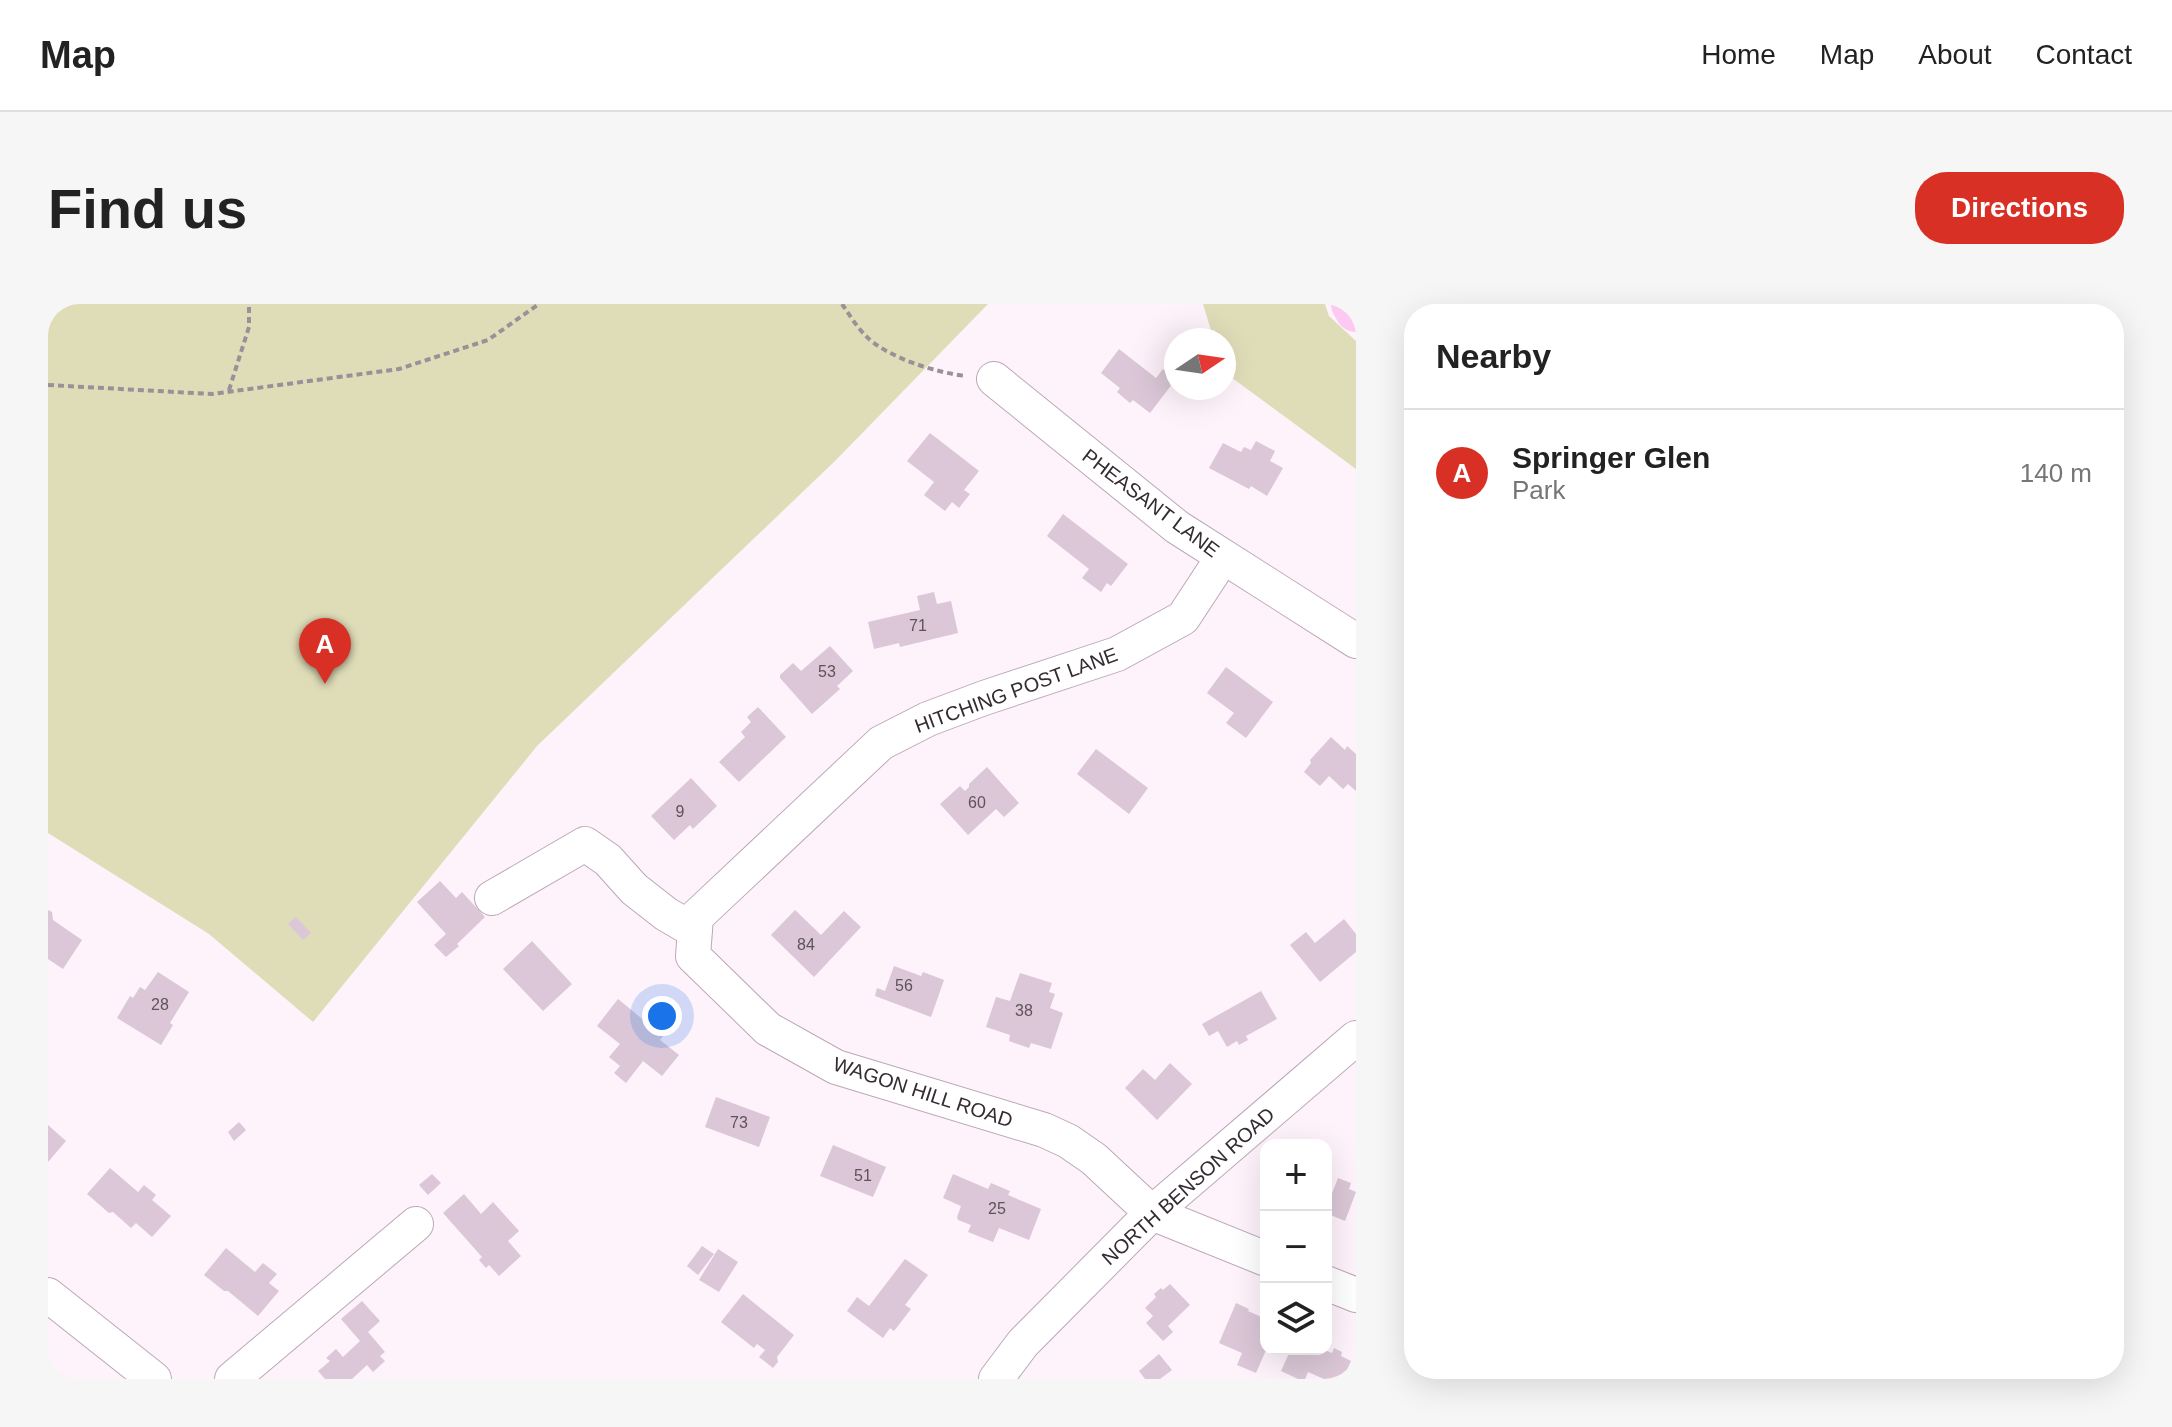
<!DOCTYPE html>
<html lang="en">
<head>
<meta charset="utf-8">
<style>
  :root { --surface:#fff; --page:#f6f6f6; --text:#222; --muted:#767676; --line:#e0e0e0; --accent:#d93025 }
  body { margin:0; font-family:Helvetica,sans-serif; background:var(--page); color:var(--text) }
  .controls { position:absolute; right:24px; bottom:24px; display:grid; overflow:hidden; border-radius:16px; box-shadow:0 8px 32px #0002 }
  .controls button { width:72px; height:72px; display:grid; place-items:center; padding:0; border:0; border-bottom:2px solid var(--line); background:var(--surface); color:var(--text); font:40px sans-serif }
  .compass { position:absolute; left:1116px; top:24px; width:72px; height:72px; border-radius:50%; background:var(--surface); box-shadow:0 8px 32px #0002; rotate:77deg }
  .you { position:absolute; left:614px; top:712px; width:28px; height:28px; margin:-20px; border:6px solid #fff; border-radius:50%; background:#1a73e8; box-shadow:0 0 0 12px #1a73e833 }
  .badge { display:grid; place-items:center; width:52px; height:52px; border-radius:50%; background:var(--accent); color:#fff; font-size:26px; font-weight:700 }
  .pin { position:absolute; translate:-50% -66px; filter:drop-shadow(0 2px 4px #0008) }
  .pin::after { content:''; position:absolute; top:42px; width:28px; height:24px; background:inherit; clip-path:polygon(0 0,100% 0,50% 100%) }
  .list { margin:0; padding:0; list-style:none }
  h2 { display:flex; justify-content:space-between; align-items:center; height:104px; margin:0; padding:0 32px; font-size:34px }
  h2 small { font-size:26px; font-weight:400; color:var(--muted) }
  .list li { display:grid; grid-template-columns:52px 1fr auto; gap:24px; align-items:center; box-sizing:border-box; height:128px; padding:0 32px; border-top:2px solid var(--line) }
  .list b { display:block; font-size:30px; white-space:nowrap }
  .list p { margin:0; font-size:26px; white-space:nowrap; color:var(--muted) }
  .list em { font-size:26px; font-style:normal; color:var(--muted) }
  .icon { flex:none; width:44px; height:44px; fill:none; stroke:currentColor; stroke-width:2; stroke-linecap:round; stroke-linejoin:round }
  .map { position:relative; flex:none; width:1308px; height:1075px; overflow:hidden; border-radius:32px }
  header { display:flex; align-items:center; gap:48px; box-sizing:border-box; height:112px; padding:0 40px; background:var(--surface); border-bottom:2px solid var(--line) }
  header strong { font-size:38px }
  nav { display:flex; gap:44px; margin-inline-start:auto; font-size:28px }
  .intro { display:flex; align-items:center; justify-content:space-between; box-sizing:border-box; height:192px; padding:0 48px }
  h1 { margin:0; font-size:56px }
  .button { padding:20px 36px; border-radius:32px; background:var(--accent); color:#fff; font-size:28px; font-weight:700 }
  main { display:flex; gap:48px; padding:0 48px }
  aside { flex:1; background:var(--surface); border-radius:32px; box-shadow:0 8px 32px #0002 }
  .map>svg:first-child { display:block }
  .green { fill:#dfdcb8 }
  .lines { fill:none; stroke-linecap:round; stroke-linejoin:round }
  .river { stroke:#fbc9f1; stroke-width:42 }
  .building { fill:#dbc7d7 }
  .minor-casing { stroke:#bba8b7; stroke-width:36 }
  .path { stroke:#9a9097; stroke-width:4; stroke-dasharray:6 4; stroke-linecap:butt }
  .minor { stroke:#fff; stroke-width:34 }
  .labels { text-anchor:middle; stroke-width:7; stroke-linejoin:round; paint-order:stroke }
  .number-label { font-size:16px; fill:#5e535b }
  .street-label { font-size:20px; fill:#342c32; stroke:#fff }
</style>
</head>
<body>
<header>
<strong>Map</strong>
<nav><a>Home</a><a>Map</a><a>About</a><a>Contact</a></nav>
</header>
<div class="intro"><h1>Find us</h1><a class="button">Directions</a></div>
<main>
<div class="map">
<svg width="1308" height="1075" viewBox="0 0 1308 1075">
  <rect width="100%" height="100%" fill="#fef2fb"/>
  <!-- green -->
  <path class="green" d="M0 0H940L788 156 489 442 265 718 161 630 0 529Z
    M1155 0H1277L1281 12 1308 37V165L1176 68V36H1166Z"/>
  <g class="lines">
    <!-- river -->
    <path class="river" d="M1304 0 1308 7"/>
  </g>
  <!-- building -->
  <path class="building" d="M1071 45 1108 74 1115 65 1128 75 1102 109 1085 96 1082 99 1069 88 1072 84 1053 69Z
    M882 129 931 167 916 186 922 190 911 204 904 198 897 207 876 191 886 178 859 157Z
    M1208 137 1227 147 1222 157 1235 164 1219 192 1203 182 1201 185 1161 164 1175 139 1193 148 1196 143 1203 146Z
    M1015 210 1080 260 1063 282 1059 279 1053 288 1034 274 1041 265 999 232Z
    M886 288 889 300 903 297 910 329 852 343 851 339 826 345 820 318 872 306 869 292Z
    M782 342 805 367 789 382 792 385 764 410 732 374V371L745 359 753 367Z
    M1178 363 1225 398 1198 434 1178 419 1186 409 1159 389Z
    M710 403 738 433 691 478 671 458 697 433 693 428 703 418 699 413Z
    M1283 433 1297 446 1299 442 1308 450V487L1300 480 1295 485 1281 472 1272 482 1256 468 1263 459 1262 456Z
    M1048 445 1100 484 1081 510 1029 470Z
    M939 463 971 499 956 513 948 505 920 531 892 500 912 482 917 487 921 483V480Z
    M643 474 669 502 645 525 642 521 626 536 603 512Z
    M392 577 408 594 414 588 437 613 409 640 411 642 398 653 386 641 398 630 369 598Z
    M0 606 4 608 5 616 34 636 15 665 0 655Z
    M747 606 773 631 796 607 813 623 766 673 723 631Z
    M248 613 263 629 255 636 240 620Z
    M1296 615 1308 630V648L1272 678 1242 641 1258 628 1267 639Z
    M484 637 524 680 495 707 455 665Z
    M846 662 873 672 875 668 896 676 883 713 827 692 829 684 837 687Z
    M110 668 141 688 122 719 125 721 113 741 69 714 82 692 85 694 92 683 97 686Z
    M972 669 1004 679 1001 688 1007 690 1002 704 1015 709 1003 745 983 739 981 744 961 737 962 731 938 723 948 693 962 697Z
    M1213 687 1229 715 1198 732 1200 736 1191 741 1189 737 1179 743 1170 727 1161 732 1154 720Z
    M570 695 615 732 612 736 631 751 614 772 595 757 578 779 566 769 572 762 561 753 572 740 549 722Z
    M1122 759 1144 780 1109 816 1077 784 1095 765 1107 776Z
    M668 793 722 813 711 843 657 823Z
    M191 818 198 826 186 837 180 828Z
    M0 821 18 837 0 858Z
    M785 841 838 863 825 893 772 872Z
    M62 864 90 888 96 881 108 891 104 896 123 912 104 933 88 919 83 924 65 908 61 909 39 890Z
    M384 870 393 879 380 891 371 881Z
    M905 870 940 885 943 879 962 887 960 891 993 905 981 936 951 924 945 938 920 928 923 921 910 916 909 913 913 902 895 894Z
    M1290 874 1303 879 1301 885 1308 888 1297 917 1278 909V890L1283 892Z
    M416 890 433 910 445 898 471 927 460 937 473 952 451 972 441 961 438 964 431 956 434 953 395 909Z
    M654 942 666 950 650 971 639 962Z
    M178 944 207 968 215 959 229 970 221 979 231 987 210 1012 180 987H176L156 971Z
    M670 945 690 958 671 988 651 976Z
    M857 955 880 971 857 1001 863 1005 846 1027 842 1024 835 1034 799 1007 809 993 821 1002Z
    M1122 980 1142 1001 1120 1022 1125 1028 1115 1037 1098 1019 1105 1012 1097 1004 1108 993 1106 990 1113 984 1115 986Z
    M695 990 746 1031 729 1053 730 1058 725 1064 711 1053 717 1046 709 1040 706 1044 673 1018Z
    M314 997 332 1017 320 1028 337 1048 332 1052 337 1057 325 1068 319 1061 304 1075H277L270 1067 282 1057 278 1054 288 1045 295 1053 312 1037 293 1015Z
    M1188 999 1201 1005 1200 1007 1218 1015V1046L1208 1069 1189 1061 1194 1049 1171 1039Z
    M1286 1044 1294 1048 1293 1052 1303 1057 1295 1075H1276L1260 1068 1257 1075H1250L1233 1067 1243 1045H1274L1284 1049Z
    M1111 1050 1124 1066 1112 1075H1097L1091 1067Z"/>
  <g class="lines">
    <!-- minor casing -->
    <g class="minor-casing">
      <path id="minor" d="M946 75 1129 223 1308 337
        M1175 253 1135 314 1069 350 936 394 880 415 833 439 648 613 645 652 720 725 788 763 996 826 1020 837 1046 855 1104 909 1218 955
        M444 594 537 540 560 556 586 585 618 610 647 627
        M1278 979 1308 991
        M0 991 106 1075
        M184 1075 368 920
        M948 1075 975 1039 1104 909 1308 734"/>
    </g>
    <!-- path -->
    <path class="path" d="M794 0C801 10 808 22 817 31 837 53 889 69 918 72
      M0 81 164 90 351 65 440 36 491 0
      M181 86 201 23V0"/>
    <!-- minor -->
    <use href="#minor" class="minor"/>
  </g>
  <g class="labels">
    <!-- number labels -->
    <g class="number-label">
      <text x="870" y="327">71</text>
      <text x="779" y="373">53</text>
      <text x="929" y="504">60</text>
      <text x="632" y="513">9</text>
      <text x="758" y="646">84</text>
      <text x="856" y="687">56</text>
      <text x="112" y="706">28</text>
      <text x="976" y="712">38</text>
      <text x="691" y="824">73</text>
      <text x="815" y="877">51</text>
      <text x="949" y="910">25</text>
    </g>
    <!-- street labels -->
    <g class="street-label">
      <text transform="translate(1103 199) rotate(37)" y="7">PHEASANT LANE</text>
      <text transform="translate(968 386) rotate(-20)" y="7">HITCHING POST LANE</text>
      <text transform="translate(875 788) rotate(18)" y="7">WAGON HILL ROAD</text>
      <text transform="translate(1140 882) rotate(-42)" y="7">NORTH BENSON ROAD</text>
    </g>
  </g>
</svg>
<div class="controls">
<button>+</button>
<button>−</button>
<button><svg class="icon" aria-label="layers" viewBox="0 0 24 24"><path d="M12 4l9 5-9 5-9-5zM3 14l9 5 9-5"/></svg></button>
</div>
<svg class="compass" viewBox="-18 -18 36 36"><path d="M0-13l5 13h-10z" fill="#e53935"/><path d="M0 13l5-13h-10z" fill="#767676"/></svg>
<div class="you"></div>
<div class="pin badge" style="left:277px;top:380px">A</div>
</div>
<aside>
<h2>Nearby<small></small></h2>
<ul class="list">
<li><span class="badge">A</span><div><b>Springer Glen</b><p>Park</p></div><em>140 m</em></li>
</ul>
</aside>
</main>
</body>
</html>
